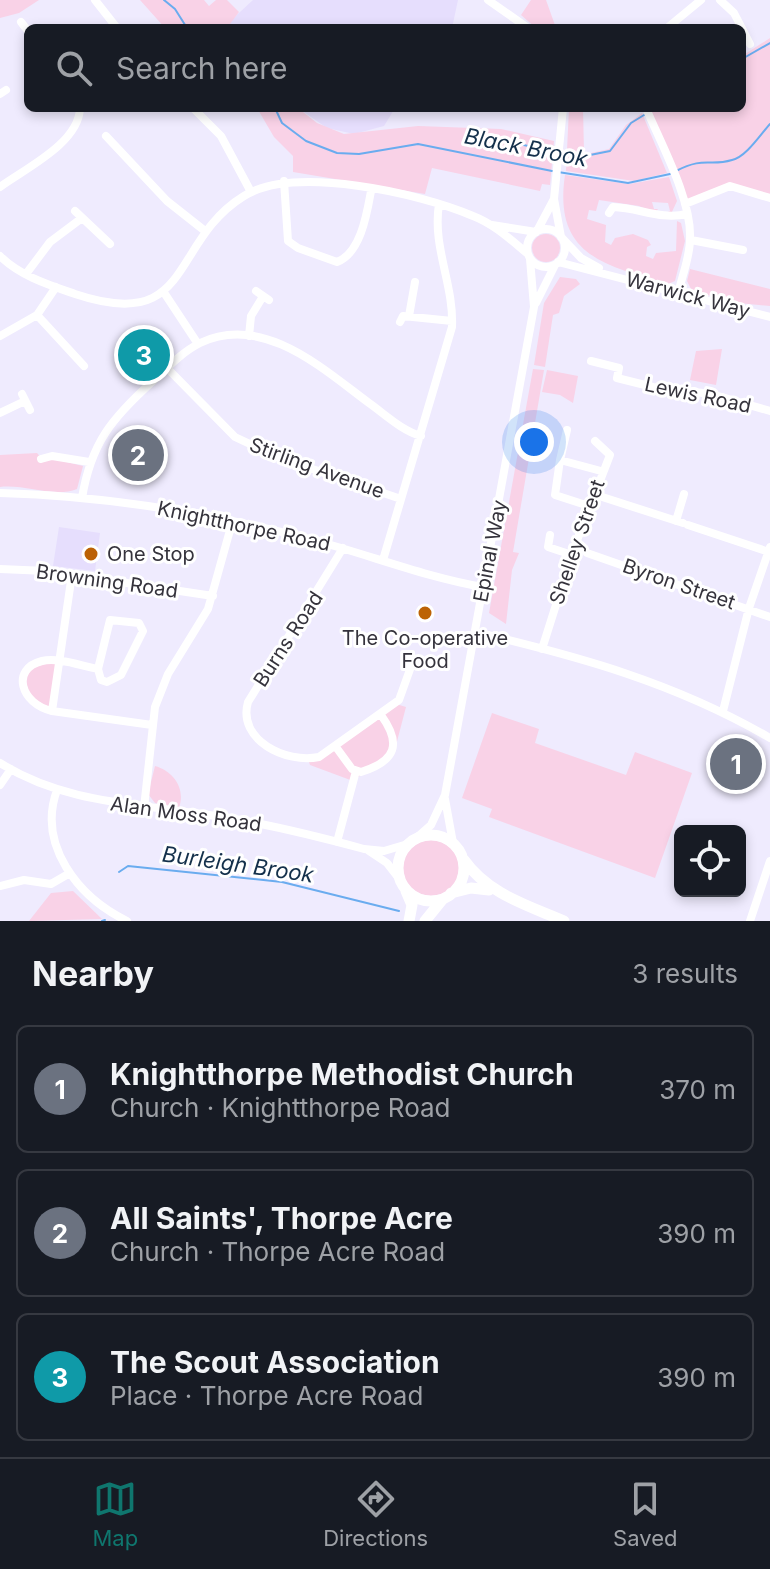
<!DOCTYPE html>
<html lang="en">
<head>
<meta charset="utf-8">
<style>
  :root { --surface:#171b24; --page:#20242c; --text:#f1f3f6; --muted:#9ea1a6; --line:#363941; --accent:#0f766e }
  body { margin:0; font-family:Inter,sans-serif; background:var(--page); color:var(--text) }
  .controls { position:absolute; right:24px; bottom:24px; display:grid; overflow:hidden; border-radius:12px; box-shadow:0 4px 12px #0003 }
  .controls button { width:72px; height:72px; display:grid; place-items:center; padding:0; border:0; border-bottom:2px solid var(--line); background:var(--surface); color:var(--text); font:40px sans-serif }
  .you { position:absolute; left:534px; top:442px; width:28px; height:28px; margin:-20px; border:6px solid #fff; border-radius:50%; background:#1a73e8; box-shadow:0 0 0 12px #1a73e833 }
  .badge { display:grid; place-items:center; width:52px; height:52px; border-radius:50%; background:var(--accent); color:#fff; font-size:26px; font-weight:700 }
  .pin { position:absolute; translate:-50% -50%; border:4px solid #fff; box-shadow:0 2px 8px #0006 }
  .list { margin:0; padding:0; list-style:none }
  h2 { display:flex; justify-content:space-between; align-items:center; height:104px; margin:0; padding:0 32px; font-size:34px }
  h2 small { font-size:26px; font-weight:400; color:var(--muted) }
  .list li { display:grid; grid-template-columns:52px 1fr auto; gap:24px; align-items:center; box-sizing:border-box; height:128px; margin:0 16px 16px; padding:0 16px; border:2px solid var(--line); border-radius:12px }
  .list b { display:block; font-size:30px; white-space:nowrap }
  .list p { margin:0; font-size:26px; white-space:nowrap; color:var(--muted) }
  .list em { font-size:26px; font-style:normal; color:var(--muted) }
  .icon { flex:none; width:44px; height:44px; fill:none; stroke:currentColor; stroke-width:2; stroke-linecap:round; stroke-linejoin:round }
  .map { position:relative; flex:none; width:770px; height:921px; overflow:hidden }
  .search { position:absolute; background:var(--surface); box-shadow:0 4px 12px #0003; left:24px; right:24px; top:24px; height:88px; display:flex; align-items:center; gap:20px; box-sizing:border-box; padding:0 28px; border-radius:12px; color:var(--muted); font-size:30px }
  .sheet { height:536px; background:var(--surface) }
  nav { display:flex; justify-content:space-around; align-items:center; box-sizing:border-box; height:112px; border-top:2px solid var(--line); background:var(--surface); font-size:22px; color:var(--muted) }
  nav a { display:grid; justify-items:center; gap:4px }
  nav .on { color:var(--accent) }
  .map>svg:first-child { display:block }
  .built { fill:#e6defd }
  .green { fill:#f9d2e7 }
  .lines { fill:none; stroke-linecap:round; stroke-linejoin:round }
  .stream { stroke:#6aacef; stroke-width:2 }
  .minor { stroke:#fff; stroke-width:8 }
  .major { stroke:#fff; stroke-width:11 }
  .poi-dot { fill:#bc6205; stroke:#fff; stroke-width:3 }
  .labels { text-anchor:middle; stroke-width:6; stroke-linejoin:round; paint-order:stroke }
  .street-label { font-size:20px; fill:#35333c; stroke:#fff }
  .poi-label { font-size:20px; fill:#35333c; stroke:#fff; text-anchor:start }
  .water-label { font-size:22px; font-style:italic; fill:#14304b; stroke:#fff }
</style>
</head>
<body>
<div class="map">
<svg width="770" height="921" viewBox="0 0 770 921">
  <rect width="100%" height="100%" fill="#efebfe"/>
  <!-- built -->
  <path class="built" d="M253 0H458L452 28H227V24Z
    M298 108H395L384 126 354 134 327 128Z
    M59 527 100 533 95 571 53 566Z"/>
  <!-- green -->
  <path class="green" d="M0 0H39L19 13 0 18Z
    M140 0H204L209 6 216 0H227L239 12 227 28H165Z
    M531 0H546L556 28H536L521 15Z
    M770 38V198L730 186 685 204 646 108H742V56Z
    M257 108H298L317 123 344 134 418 126 501 129 554 141 550 185 542 184 540 191 432 168 425 194 293 172V156L274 137Z
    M569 108H583L584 152 569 153 582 155 609 149 626 125 642 113 667 173 634 181 566 171Z
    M565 175 629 184 669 177 677 201 671 214H663L670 211 668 203 652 202 654 209H658L655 213 639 206 599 200 596 211 589 210 587 219 606 225 605 242 611 245 615 238 633 234 648 240 651 245 647 247 646 256 653 259 656 253 676 251 677 221 681 223 685 241 675 281 668 284C605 265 553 256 565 175Z
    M532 248a14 14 0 1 1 28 0a14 14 0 1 1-28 0Z
    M690 269 770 289V306L738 303 692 291 687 281Z
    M560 277 576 279 580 284 564 296 559 313 553 315 545 367 534 365 544 303Z
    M722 349 716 385 690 380 696 351Z
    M533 369 544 370 513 552 519 553 512 570 506 624 489 613Z
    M547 370 578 376 573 403 560 395 542 392Z
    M37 453 44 461 50 458 83 466 77 489C54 498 25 484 0 487V455Z
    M57 661 52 711 31 704 25 676 30 668Z
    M396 704 406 707 395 749 353 781 310 765 308 759 319 757Z
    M492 713 539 729 535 743 626 775 635 752 692 773 655 878 489 817 492 809 462 798Z
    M155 766C173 771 186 788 179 808L155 803 148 794Z
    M403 868a28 28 0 1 1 56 0a28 28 0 1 1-56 0Z
    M73 891 102 919 29 921 51 893Z"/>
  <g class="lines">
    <!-- stream -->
    <path class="stream" d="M164 0 175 9 187 28
      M742 59 770 43
      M275 108 282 123 306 141 337 153 359 154 418 144 552 171
      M477 136 554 151
      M560 152 580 157 610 151 631 123 644 115
      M676 171C705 156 709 167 732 160 746 157 760 135 770 124
      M558 172 628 183 670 174
      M119 872 128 866 282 882 399 911
      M102 921 105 920"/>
    <!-- minor -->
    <path class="minor" d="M95 0 117 28
      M488 0 528 28
      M720 0 734 13 750 44
      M21 22 28 31
      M667 28 701 0
      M0 94 6 90
      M193 108 221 136 251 192
      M646 108C661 144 692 200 690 239 690 257 682 276 678 294
      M106 136 167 201 205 231
      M284 181 288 241 298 248 337 262C361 253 367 213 371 191
      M0 187C26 168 79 143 80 108
      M554 199 561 237
      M685 204 730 186 770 198
      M75 211 110 244
      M609 213 613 207C640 208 660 220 687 214
      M492 225 536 232
      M527 248a19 19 0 1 1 38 0a19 19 0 1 1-38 0Z
      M537 231 554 199 563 108
      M563 239 581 258 599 268
      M691 240 743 250
      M0 256C20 276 49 285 75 294 194 334 169 242 244 196 294 165 420 193 473 216 494 224 511 240 528 254
      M558 262 770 317
      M26 274 50 242 82 218
      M163 291 198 344
      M256 291 269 300
      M536 303 555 265
      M37 315 84 366
      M409 316 415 282
      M400 322 403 316 452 321
      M0 336 37 315 56 287
      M249 336 251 316 262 298
      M591 361 619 368 617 378 653 387 711 394 770 411
      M167 368 235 437 280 458 401 499
      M22 394 30 410
      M0 413 25 401
      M41 459 52 456 89 462
      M560 460 567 430
      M0 493C106 496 211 513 313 540 370 555 425 577 483 587
      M593 494 683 523
      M82 498C91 443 112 418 153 381 167 368 182 352 200 343 263 313 323 369 369 403 386 415 401 430 421 436
      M589 506 555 495 560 460 601 471
      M676 521 684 494
      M688 525 766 551
      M550 535 548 547 572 555
      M343 548 248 702C237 740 286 764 319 757L399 700 413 661
      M587 553 770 617
      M383 560 452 327C454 284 432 247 439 204
      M0 569 47 571 213 596
      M72 574 52 711 152 725
      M110 620 139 623 143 631 121 675 107 682 101 680 98 669Z
      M475 632C581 657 675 683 770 738
      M542 649 574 548 610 455 595 441
      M52 711C21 704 10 669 42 661 58 657 81 666 98 669
      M723 711 749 608 770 547
      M336 747 352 769 361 772C396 761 402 744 381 715
      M0 763C61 801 126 803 195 813 252 820 309 834 364 849L384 851 411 843
      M0 785 11 769
      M57 790C37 845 78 897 127 921
      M445 799 453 843
      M144 808 155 707 168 674 208 609 232 523
      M413 841 431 825 445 795 534 307 530 259
      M337 842 356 771
      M369 851 387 863 401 881
      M0 886 24 880 51 884 70 873
      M750 921 770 861"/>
    <!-- major -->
    <path class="major" d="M398 868a33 33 0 1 1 66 0a33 33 0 1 1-66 0Z
      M464 860C488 894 527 905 564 921
      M406 891 412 905 409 921
      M451 893 471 888 489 890
      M425 921 442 900"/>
  </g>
  <!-- markers -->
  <g class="poi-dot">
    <circle cx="91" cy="554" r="8"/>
    <circle cx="425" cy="613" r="8"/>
  </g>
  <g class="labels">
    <!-- street labels -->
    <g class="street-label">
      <text transform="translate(688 295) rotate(15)" y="7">Warwick Way</text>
      <text transform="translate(698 395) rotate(12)" y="7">Lewis Road</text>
      <text transform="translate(317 468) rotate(20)" y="7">Stirling Avenue</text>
      <text transform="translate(244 526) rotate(12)" y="7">Knightthorpe Road</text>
      <text transform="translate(577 542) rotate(-71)" y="7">Shelley Street</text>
      <text transform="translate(490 551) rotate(-79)" y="7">Epinal Way</text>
      <text transform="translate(107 581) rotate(8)" y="7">Browning Road</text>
      <text transform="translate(679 584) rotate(19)" y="7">Byron Street</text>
      <text transform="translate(288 639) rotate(-57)" y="7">Burns Road</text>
      <text transform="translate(186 814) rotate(8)" y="7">Alan Moss Road</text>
    </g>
    <!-- poi labels -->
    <g class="poi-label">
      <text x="107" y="561">One Stop</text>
      <text x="425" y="645" text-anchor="middle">The Co-operative<tspan x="425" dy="23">Food</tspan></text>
    </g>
    <!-- water labels -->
    <g class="water-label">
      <text transform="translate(526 147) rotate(11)" y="8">Black Brook</text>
      <text transform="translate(238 864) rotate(8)" y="8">Burleigh Brook</text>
    </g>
  </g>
</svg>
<div class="controls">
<button><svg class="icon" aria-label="locate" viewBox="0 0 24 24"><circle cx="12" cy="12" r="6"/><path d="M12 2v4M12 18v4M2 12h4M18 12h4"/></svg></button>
</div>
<div class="you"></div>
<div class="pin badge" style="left:736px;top:764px;background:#6b7280">1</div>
<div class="pin badge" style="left:138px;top:455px;background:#6b7280">2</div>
<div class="pin badge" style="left:144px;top:355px;background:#0f9aa8">3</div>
<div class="search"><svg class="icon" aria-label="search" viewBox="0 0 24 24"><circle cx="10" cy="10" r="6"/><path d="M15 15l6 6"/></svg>Search here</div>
</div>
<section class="sheet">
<h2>Nearby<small>3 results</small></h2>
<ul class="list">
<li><span class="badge" style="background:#6b7280">1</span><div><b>Knightthorpe Methodist Church</b><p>Church · Knightthorpe Road</p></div><em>370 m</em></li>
<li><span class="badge" style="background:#6b7280">2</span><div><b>All Saints', Thorpe Acre</b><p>Church · Thorpe Acre Road</p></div><em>390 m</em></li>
<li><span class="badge" style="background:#0f9aa8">3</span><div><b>The Scout Association</b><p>Place · Thorpe Acre Road</p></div><em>390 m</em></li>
</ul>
</section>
<nav>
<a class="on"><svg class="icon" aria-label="map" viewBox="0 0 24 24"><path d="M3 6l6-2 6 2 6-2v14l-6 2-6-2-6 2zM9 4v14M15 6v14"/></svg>Map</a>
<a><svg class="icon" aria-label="directions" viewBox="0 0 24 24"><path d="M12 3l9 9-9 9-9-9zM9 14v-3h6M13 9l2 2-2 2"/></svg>Directions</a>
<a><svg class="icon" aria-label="saved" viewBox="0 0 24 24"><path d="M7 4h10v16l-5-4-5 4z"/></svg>Saved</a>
</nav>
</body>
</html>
